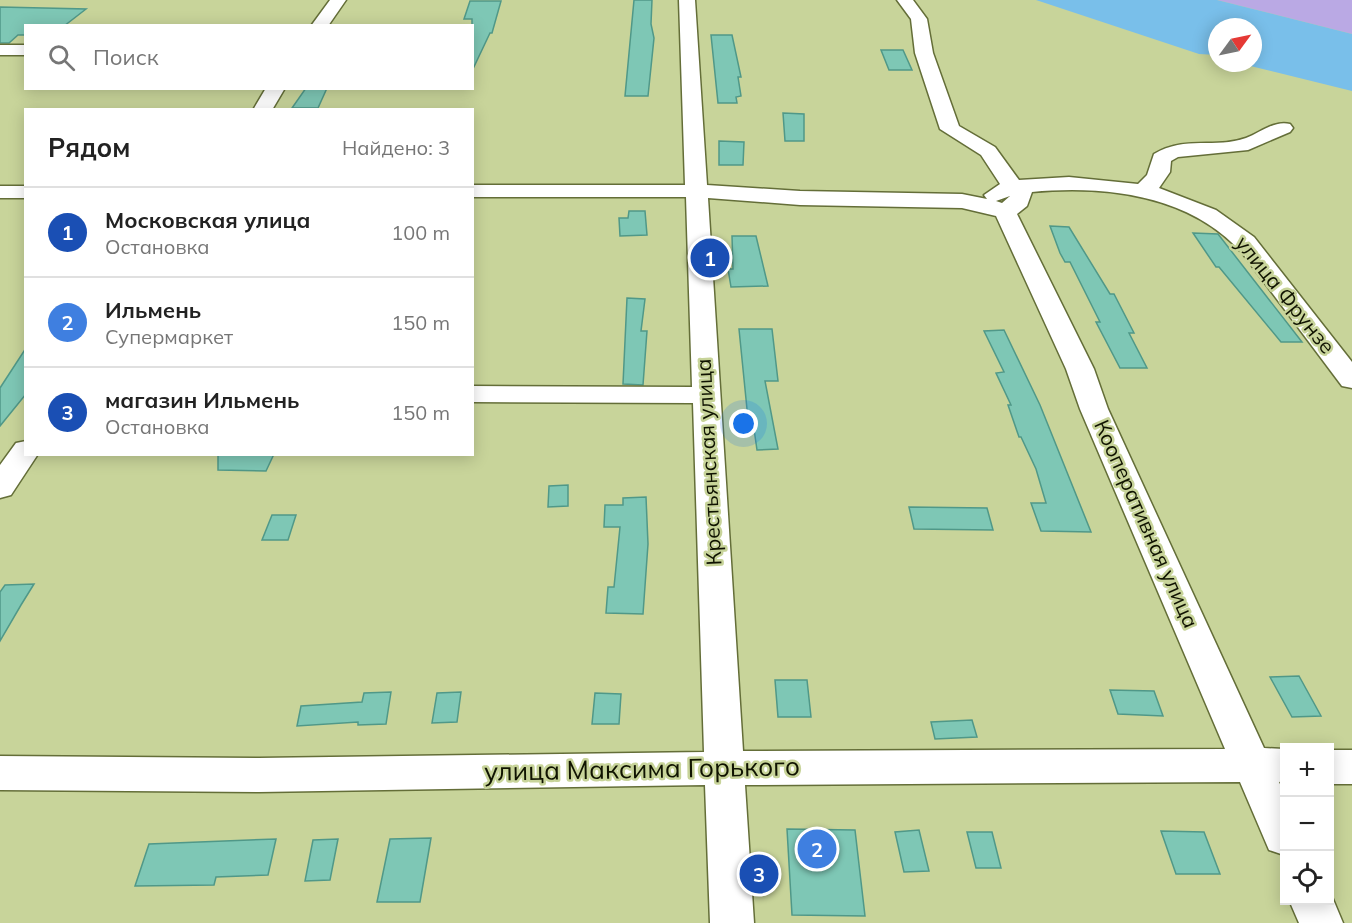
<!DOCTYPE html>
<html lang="ru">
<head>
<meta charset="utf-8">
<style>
  :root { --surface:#fff; --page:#f2f2f2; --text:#222; --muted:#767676; --line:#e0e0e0; --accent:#7c3aed }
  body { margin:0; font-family:Mulish,sans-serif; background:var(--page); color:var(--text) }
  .controls { position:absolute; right:18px; bottom:18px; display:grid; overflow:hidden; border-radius:0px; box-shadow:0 3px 15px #0003 }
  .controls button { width:54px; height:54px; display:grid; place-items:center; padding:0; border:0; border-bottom:2px solid var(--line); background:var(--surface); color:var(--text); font:30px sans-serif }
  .compass { position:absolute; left:1208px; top:18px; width:54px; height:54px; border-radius:50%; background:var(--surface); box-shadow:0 3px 15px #0003; rotate:57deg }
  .you { position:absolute; left:744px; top:424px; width:21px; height:21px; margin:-15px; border:4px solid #fff; border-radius:50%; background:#1a73e8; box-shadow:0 0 0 9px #1a73e833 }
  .badge { display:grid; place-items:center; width:39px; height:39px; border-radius:50%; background:var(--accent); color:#fff; font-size:20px; font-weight:700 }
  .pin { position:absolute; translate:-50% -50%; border:3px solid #fff; box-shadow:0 2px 6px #0006 }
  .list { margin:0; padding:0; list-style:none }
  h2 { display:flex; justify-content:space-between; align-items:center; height:78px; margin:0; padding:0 24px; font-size:26px }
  h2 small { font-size:20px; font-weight:400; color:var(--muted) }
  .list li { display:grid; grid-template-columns:39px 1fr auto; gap:18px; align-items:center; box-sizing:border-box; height:90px; padding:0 24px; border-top:2px solid var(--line) }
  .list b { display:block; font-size:22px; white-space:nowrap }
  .list p { margin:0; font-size:20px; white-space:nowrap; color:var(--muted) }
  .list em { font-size:20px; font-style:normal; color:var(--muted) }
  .icon { flex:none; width:33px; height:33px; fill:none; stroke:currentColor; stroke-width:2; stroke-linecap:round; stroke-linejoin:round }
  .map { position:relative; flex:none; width:1352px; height:923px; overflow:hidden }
  .search { position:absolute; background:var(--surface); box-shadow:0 3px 15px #0003; left:24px; top:24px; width:450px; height:66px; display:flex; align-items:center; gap:15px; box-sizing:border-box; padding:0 21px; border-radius:0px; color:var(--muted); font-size:22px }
  .panel { position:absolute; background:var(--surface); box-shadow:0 3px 15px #0003; left:24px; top:108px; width:450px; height:348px; border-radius:0px }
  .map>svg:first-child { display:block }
  .green { fill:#baa9e4 }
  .water { fill:#79bfea }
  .building { fill:#7ec7b5; stroke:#509888; stroke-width:1.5 }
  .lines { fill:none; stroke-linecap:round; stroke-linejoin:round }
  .minor-casing { stroke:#646e38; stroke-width:3 }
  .minor { fill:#fff; fill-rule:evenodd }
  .labels { text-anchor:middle; stroke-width:5; stroke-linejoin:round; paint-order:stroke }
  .street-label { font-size:21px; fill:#101301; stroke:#c8d49a }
  .near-street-label { font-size:26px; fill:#101301; stroke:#c8d49a }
</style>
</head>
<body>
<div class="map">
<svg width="1352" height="923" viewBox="0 0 1352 923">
  <rect width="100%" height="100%" fill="#c8d49a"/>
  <!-- green -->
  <path class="green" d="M1217 0H1352V34Z"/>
  <!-- water -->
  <path class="water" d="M1036 0H1217L1352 34V91L1238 63H1253V27H1217V55L1199 54Z"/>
  <!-- building -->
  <path class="building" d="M634 0H652L651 24 654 38 648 96H625Z
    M470 1H501L492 33H490L472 71V19H464Z
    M0 7 86 9 64 26H26V35H18L9 43H0Z
    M711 35H732L741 77H738L741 96 736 97 737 103H718Z
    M881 50H903L912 70H889Z
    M306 88H327L318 108H292Z
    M783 113 804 114V141H785Z
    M719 141 744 142 743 165H719Z
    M629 211H645L647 235 620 236 619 218H628Z
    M1050 226 1069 227 1110 294H1114L1134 333H1129L1147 368H1120L1096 322H1100L1070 262H1065L1060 253Z
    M1193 233 1218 234 1302 342H1281L1219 267H1216Z
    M732 236H756L768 286 731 287 728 269H733Z
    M627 298 645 299 641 331H647L643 385 623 384Z
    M739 329H772L778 381H765L778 449 757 450 754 429H749Z
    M1004 330 1040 405 1091 532 1041 531 1031 503H1046L1036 469 1021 437H1019L1008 405H1011L996 373 1004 372 984 331Z
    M26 348V394L0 426V388Z
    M218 454H274L266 471 218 470Z
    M568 485V506L548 507 549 486Z
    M646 497 648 544 643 614 606 613 608 587H614L620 527H604L605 505H623V498Z
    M909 507 987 508 993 530 914 529Z
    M272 515H296L288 540H262Z
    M34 584 21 605 0 641V592L5 585Z
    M1299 676 1321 716 1292 717 1270 677Z
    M775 680H807L811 717H778Z
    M1110 690 1154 691 1163 716 1118 714Z
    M391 692 386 724 358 725V722L297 726 301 706 362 702 364 693Z
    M461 692 457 722 432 723 437 693Z
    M595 693 621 694 619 724H592Z
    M972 720 977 737 935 739 931 722Z
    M787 829 855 830 865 916 792 915Z
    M919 830 929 871 904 872 895 832Z
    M1161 831 1204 832 1220 874H1176Z
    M967 832H992L1001 868H976Z
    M431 838 420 902H377L390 839Z
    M276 839 268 875 216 877 214 885 135 886 149 844Z
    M338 839 330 880 305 881 313 840Z"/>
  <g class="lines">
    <!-- minor casing -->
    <g class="minor-casing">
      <path id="minor" d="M330 0H346L328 26H311Z
        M679 0H695L707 185 800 191 962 194 987 199 984 195 1000 184 981 155 940 129 915 53 911 19 897 0H913L927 19 933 53 959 126 995 147 1019 180 1069 177 1138 184 1147 175 1154 154C1186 135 1215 149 1246 138 1260 133 1274 120 1290 124L1293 128 1290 132 1248 150 1178 157 1171 161 1170 172 1159 188 1216 210 1254 237 1352 362V388L1342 386 1243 254C1191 195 1106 185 1032 192L1027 206 1017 214 1094 369 1108 409 1264 748 1284 749V781L1279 782 1284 793V855L1269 850 1240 782 745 785 754 923H710L705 785 259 792 0 790V756L259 758 704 752 693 403 472 402V386L692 387 686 197H472V185H685ZM1010 196 1002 203 996 201ZM708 198 800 205 962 208 996 216 1066 369 1080 409 1225 749 743 751Z
        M0 45H26V55H0Z
        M266 88H285L272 110H253Z
        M0 186H26V198H0Z
        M26 441V454H38L11 495 0 498V465L16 443Z
        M1330 750H1352V784H1330Z
        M1330 892 1343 923H1299L1289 900H1330Z"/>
    </g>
    <!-- minor -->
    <use href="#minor" class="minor"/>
  </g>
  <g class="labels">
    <!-- street labels -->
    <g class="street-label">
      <text transform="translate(1285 295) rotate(51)" y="7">улица Фрунзе</text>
      <text transform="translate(709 462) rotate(-93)" y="7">Крестьянская улица</text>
      <text transform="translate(1146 524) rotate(66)" y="7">Кооперативная улица</text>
    </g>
    <!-- near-street labels -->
    <g class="near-street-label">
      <text transform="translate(642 769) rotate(-1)" y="9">улица Максима Горького</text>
    </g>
  </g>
</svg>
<div class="controls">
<button>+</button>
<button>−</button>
<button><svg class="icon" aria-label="locate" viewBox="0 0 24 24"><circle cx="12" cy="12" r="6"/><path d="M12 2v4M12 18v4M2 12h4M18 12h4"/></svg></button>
</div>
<svg class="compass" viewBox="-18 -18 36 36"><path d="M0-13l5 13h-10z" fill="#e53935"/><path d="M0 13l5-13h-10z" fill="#767676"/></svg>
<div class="you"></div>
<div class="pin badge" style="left:710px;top:258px;background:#1a4fb4">1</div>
<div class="pin badge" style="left:817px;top:849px;background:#3f7fe0">2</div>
<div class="pin badge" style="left:759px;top:874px;background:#1a4fb4">3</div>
<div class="search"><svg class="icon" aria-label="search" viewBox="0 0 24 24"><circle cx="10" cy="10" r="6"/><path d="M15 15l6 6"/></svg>Поиск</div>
<section class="panel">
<h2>Рядом<small>Найдено: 3</small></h2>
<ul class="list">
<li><span class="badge" style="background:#1a4fb4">1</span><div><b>Московская улица</b><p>Остановка</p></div><em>100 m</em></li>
<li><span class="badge" style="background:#3f7fe0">2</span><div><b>Ильмень</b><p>Супермаркет</p></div><em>150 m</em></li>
<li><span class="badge" style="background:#1a4fb4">3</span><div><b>магазин Ильмень</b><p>Остановка</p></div><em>150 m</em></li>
</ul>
</section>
</div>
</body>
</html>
